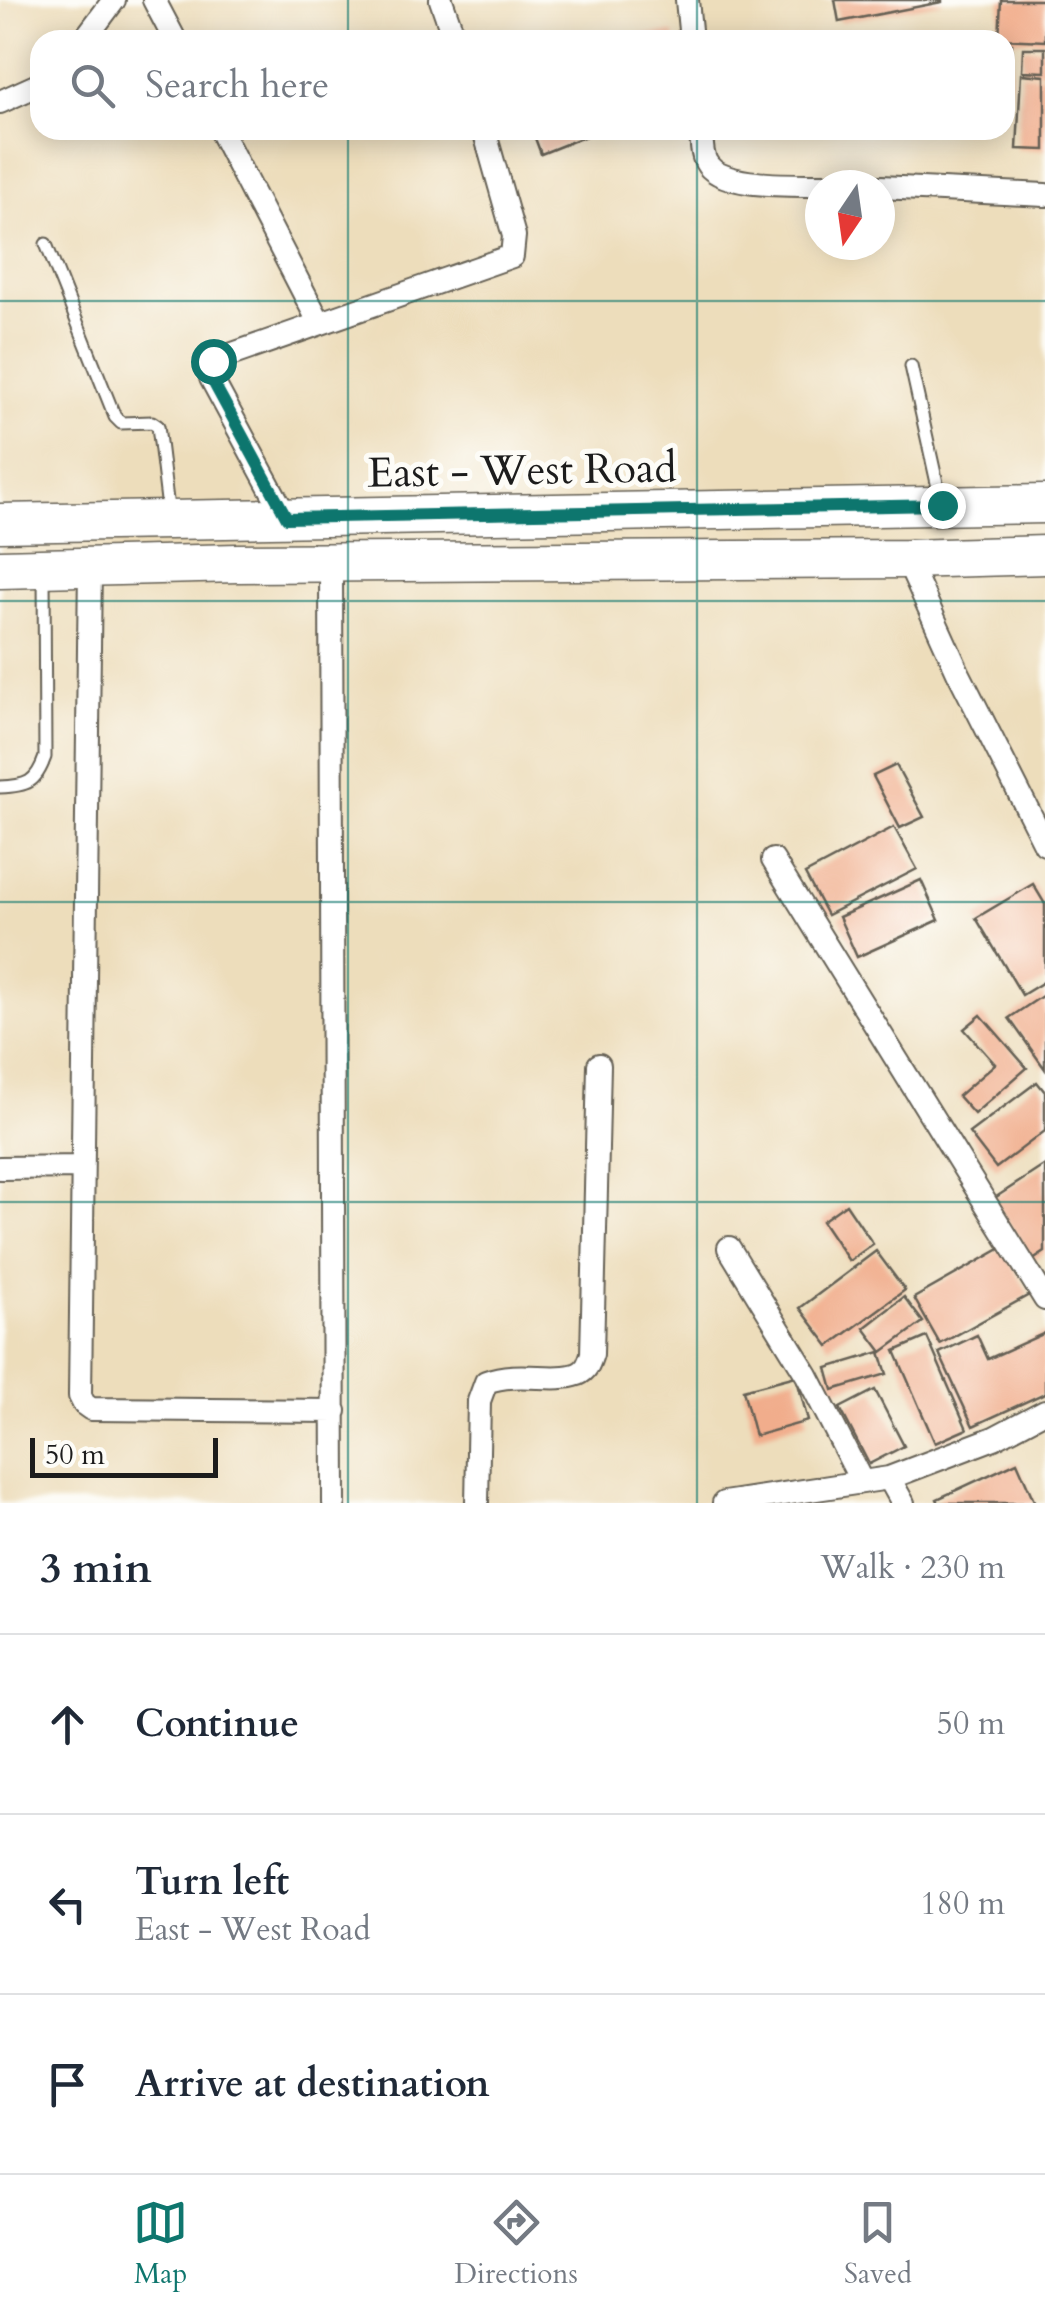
<!DOCTYPE html>
<html lang="en">
<head>
<meta charset="utf-8">
<style>
  :root { --surface:#fff; --page:#f2f2f3; --text:#1f2937; --muted:#747a83; --line:#e0e1e3; --accent:#0f766e }
  body { margin:0; font-family:Cardo,serif; background:var(--page); color:var(--text) }
  .compass { position:absolute; left:805px; top:170px; width:90px; height:90px; border-radius:50%; background:var(--surface); box-shadow:0 5px 25px #0003; rotate:193deg }
  .scale { position:absolute; left:30px; bottom:25px; width:188px; box-sizing:border-box; padding-left:10px; border:5px solid #1c1c1c; border-top:0; font-size:28px; line-height:35px; white-space:nowrap; color:#1c1c1c; -webkit-text-stroke:8px #fdfcf7; paint-order:stroke }
  .stop { position:absolute; width:30px; height:30px; margin:-22px; border:8px solid #0f766e; border-radius:50%; background:#fff }
  .stop.end { background:#0f766e; border-color:#fff; box-shadow:0 2px 10px #0008 }
  .list { margin:0; padding:0; list-style:none }
  h2 { display:flex; justify-content:space-between; align-items:center; height:130px; margin:0; padding:0 40px; font-size:42px }
  h2 small { font-size:32px; font-weight:400; color:var(--muted) }
  .list li { display:grid; grid-template-columns:65px 1fr auto; gap:30px; align-items:center; box-sizing:border-box; height:180px; padding:0 40px; border-top:2px solid var(--line) }
  .list b { display:block; font-size:38px; white-space:nowrap }
  .list p { margin:0; font-size:32px; white-space:nowrap; color:var(--muted) }
  .list em { font-size:32px; font-style:normal; color:var(--muted) }
  .icon { flex:none; width:55px; height:55px; fill:none; stroke:currentColor; stroke-width:2; stroke-linecap:round; stroke-linejoin:round }
  .map { position:relative; flex:none; width:1045px; height:1503px; overflow:hidden }
  .search { position:absolute; background:var(--surface); box-shadow:0 5px 25px #0003; left:30px; right:30px; top:30px; height:110px; display:flex; align-items:center; gap:25px; box-sizing:border-box; padding:0 35px; border-radius:30px; color:var(--muted); font-size:38px }
  .sheet { height:670px; background:var(--surface) }
  nav { display:flex; justify-content:space-around; align-items:center; box-sizing:border-box; height:140px; border-top:2px solid var(--line); background:var(--surface); font-size:28px; color:var(--muted) }
  nav a { display:grid; justify-items:center; gap:5px }
  nav .on { color:var(--accent) }
  .map>svg:first-child { display:block }
  .building { fill:#f1ad8c }
  .lines { fill:none; stroke-linecap:round; stroke-linejoin:round }
  .lane-casing { stroke:#656054; stroke-width:15 }
  .street-casing { stroke:#656054; stroke-width:26 }
  .primary-casing { stroke:#656054; stroke-width:41 }
  .lane { stroke:#fff; stroke-width:11 }
  .street { stroke:#fff; stroke-width:22 }
  .primary { stroke:#fff; stroke-width:38 }
  .route { stroke:#0f766e; stroke-width:12 }
  .grid { fill:none; stroke:#0f766e; stroke-width:2.5; stroke-opacity:0.55 }
  .labels { text-anchor:middle; stroke-width:10; stroke-linejoin:round; paint-order:stroke }
  .street-label { font-size:42px; fill:#1c1c1c; stroke:#fdfcf7 }
</style>
</head>
<body>
<div class="map">
<svg width="1045" height="1503" viewBox="0 0 1045 1503">
  <rect width="100%" height="100%" fill="#fdfcf7"/>
  <filter id="ink" filterUnits="userSpaceOnUse"><feTurbulence type="fractalNoise" baseFrequency=".01" numOctaves="2"/><feDisplacementMap in="SourceGraphic" scale="20" xChannelSelector="R" yChannelSelector="G"/><feConvolveMatrix kernelMatrix="1 2 1 2 8 2 1 2 1" color-interpolation-filters="sRGB"/></filter>
  <filter id="wash" filterUnits="userSpaceOnUse"><feTurbulence type="fractalNoise" baseFrequency=".0048" numOctaves="4" result="noise"/><feDisplacementMap in="SourceGraphic" scale="40" xChannelSelector="R" yChannelSelector="G"/><feGaussianBlur stdDeviation="2.25" result="paint"/><feColorMatrix in="noise" values="0 0 0 0 0 0 0 0 0 0 0 0 0 0 0 0 0 1.4 0 .05"/><feComposite in="paint" operator="in"/></filter>
  <g filter="url(#wash)">
    <rect width="100%" height="100%" fill="#edddbb"/>
    <g id="blocks">
      <!-- building -->
      <path class="building" d="M835 0H942V2L839 22Z
        M1001 0H1045V41L999 39Z
        M674 33V40H605V37Z
        M1005 44H1012L1009 93H1005Z
        M1023 48H1045V72L1022 71Z
        M1021 74 1045 76V150L1017 149Z
        M532 130H601L541 154Z
        M896 765 924 817 900 828 873 776Z
        M894 827 917 869 827 915 805 874Z
        M921 880 939 920 857 957 839 917Z
        M1033 884 1045 904V981L1022 995 976 918Z
        M1045 994V1069L1009 1018Z
        M981 1015 1027 1068 974 1114 958 1096 995 1064 964 1029Z
        M1037 1082 1045 1092V1131L996 1168 969 1133Z
        M1045 1165V1252L1033 1260 993 1199Z
        M846 1204 873 1244 849 1261 822 1221Z
        M1002 1248 1029 1295 940 1344 914 1298Z
        M876 1251 905 1290 829 1346 800 1308Z
        M904 1297 923 1322 882 1352 864 1328Z
        M1045 1333V1393L973 1426 939 1353 977 1335 988 1359Z
        M927 1337 967 1429 935 1443 895 1351Z
        M880 1352 887 1374 833 1390 827 1368Z
        M796 1376 808 1421 755 1436 743 1390Z
        M875 1390 904 1446 869 1464 840 1408Z
        M1017 1462 1035 1503H939L937 1499Z"/>
    </g>
  </g>
  <g filter="url(#ink)">
    <use href="#blocks" fill-opacity="0" stroke="#656054" stroke-width="2.5"/>
    <g class="lines">
      <!-- lane casing -->
      <g class="lane-casing">
        <path id="lane" d="M46 244 115 417 121 423 152 422 158 426 169 517
          M911 366 941 501
          M0 787C27 786 36 783 45 757L44 571"/>
      </g>
      <!-- street casing -->
      <g class="street-casing">
        <path id="street" d="M154 0 175 40
          M441 0 455 40
          M687 0 691 40
          M84 40 114 0
          M0 102 40 84
          M220 130 319 322
          M701 130C702 140 701 153 706 162 720 190 800 184 829 185
          M880 187 1045 195
          M287 519 211 378 213 361 512 256 514 236 484 130
          M907 559 958 672 1045 844
          M331 563 334 1503
          M90 565 80 1396 84 1404 91 1409 335 1411
          M773 860 1045 1299
          M0 1168 82 1167
          M729 1248 807 1375 862 1482
          M889 1478 903 1503
          M477 1503 479 1401 486 1382C519 1370 553 1383 578 1374 587 1370 589 1363 592 1354L599 1065
          M724 1503 889 1478 994 1438 1045 1411"/>
      </g>
      <!-- primary casing -->
      <g class="primary-casing">
        <path id="primary" d="M0 523 1045 504
          M0 569 238 563 907 559 1045 555"/>
      </g>
      <!-- lane -->
      <use href="#lane" class="lane"/>
      <!-- street -->
      <use href="#street" class="street"/>
      <!-- primary -->
      <use href="#primary" class="primary"/>
    </g>
  </g>
  <g class="lines" filter="url(#ink)">
    <!-- route -->
    <path class="route" d="M213 361 211 378 287 518 942 505"/>
  </g>
  <!-- grid -->
  <path class="grid" d="M348 0V40M697 0V40M348 130V1503M697 130V1503M0 301H1045M0 601H1045M0 902H1045M0 1202H1045"/>
  <g class="labels">
    <!-- street labels -->
    <g class="street-label">
      <text transform="translate(522 469) rotate(-1)" y="15">East - West Road</text>
    </g>
  </g>
</svg>
<svg class="compass" viewBox="-18 -18 36 36"><path d="M0-13l5 13h-10z" fill="#e53935"/><path d="M0 13l5-13h-10z" fill="#747a83"/></svg>
<div class="scale">50 m</div>
<div class="stop" style="left:213px;top:361px"></div>
<div class="stop end" style="left:942px;top:505px"></div>
<div class="search"><svg class="icon" aria-label="search" viewBox="0 0 24 24"><circle cx="10" cy="10" r="6"/><path d="M15 15l6 6"/></svg>Search here</div>
</div>
<section class="sheet">
<h2>3 min<small>Walk · 230 m</small></h2>
<ul class="list">
<li><svg class="icon" aria-label="ahead" viewBox="0 0 24 24"><path d="M12 20V5M6 11l6-6 6 6"/></svg><div><b>Continue</b></div><em>50 m</em></li>
<li><svg class="icon" aria-label="left" viewBox="0 0 24 24"><path d="M17 20v-9H6M10 6l-5 5 5 5"/></svg><div><b>Turn left</b><p>East - West Road</p></div><em>180 m</em></li>
<li><svg class="icon" aria-label="arrive" viewBox="0 0 24 24"><path d="M6 21V4h12l-3 4 3 4H6"/></svg><div><b>Arrive at destination</b></div></li>
</ul>
</section>
<nav>
<a class="on"><svg class="icon" aria-label="map" viewBox="0 0 24 24"><path d="M3 6l6-2 6 2 6-2v14l-6 2-6-2-6 2zM9 4v14M15 6v14"/></svg>Map</a>
<a><svg class="icon" aria-label="directions" viewBox="0 0 24 24"><path d="M12 3l9 9-9 9-9-9zM9 14v-3h6M13 9l2 2-2 2"/></svg>Directions</a>
<a><svg class="icon" aria-label="saved" viewBox="0 0 24 24"><path d="M7 4h10v16l-5-4-5 4z"/></svg>Saved</a>
</nav>
</body>
</html>
